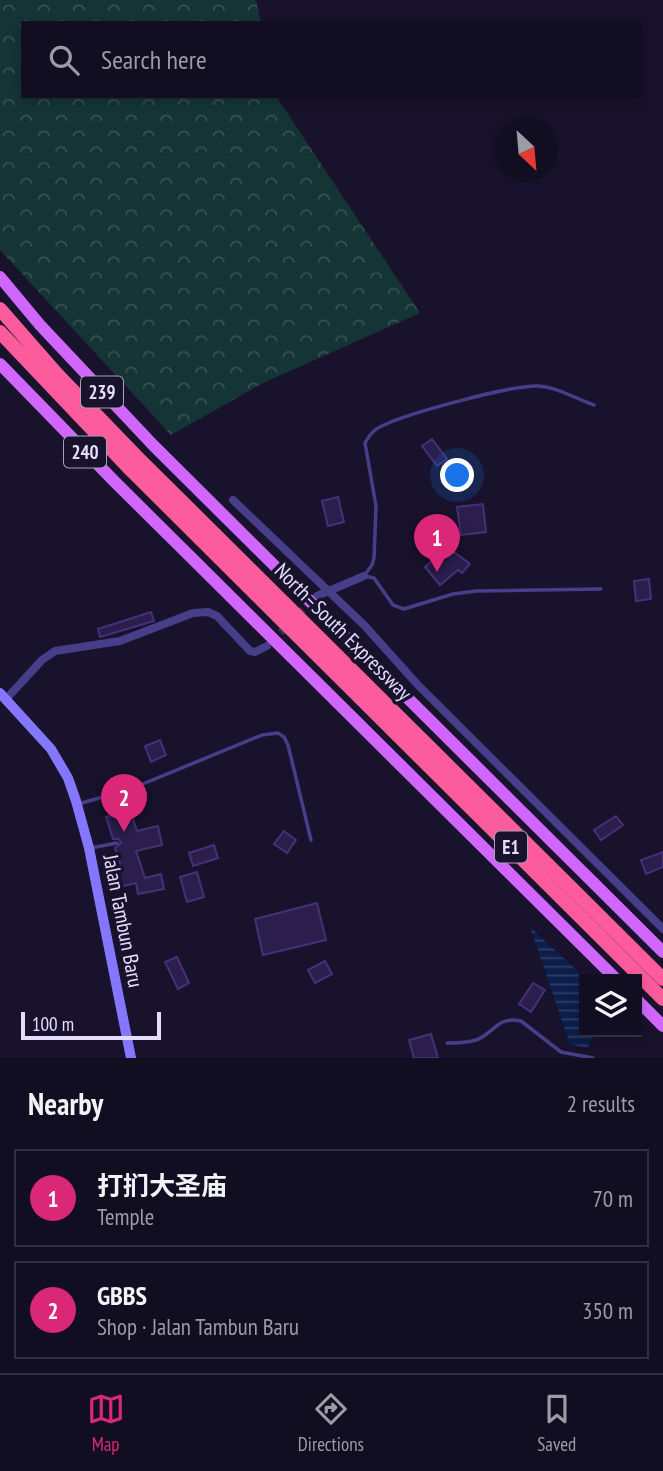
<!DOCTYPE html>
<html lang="en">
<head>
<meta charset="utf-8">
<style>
  :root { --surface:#120e21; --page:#1b172a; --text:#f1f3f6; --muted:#9c9ca5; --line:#312e3f; --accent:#db2777 }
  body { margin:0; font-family:"PT Sans Narrow","Noto Sans SC",sans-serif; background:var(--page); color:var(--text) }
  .controls { position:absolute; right:21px; bottom:21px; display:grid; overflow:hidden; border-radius:0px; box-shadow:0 4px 10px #0003 }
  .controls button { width:63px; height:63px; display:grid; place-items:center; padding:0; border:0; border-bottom:2px solid var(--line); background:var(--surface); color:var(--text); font:35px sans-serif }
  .compass { position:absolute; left:495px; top:119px; width:63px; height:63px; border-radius:50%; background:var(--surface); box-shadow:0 4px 10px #0003; rotate:154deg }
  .scale { position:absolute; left:21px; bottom:18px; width:140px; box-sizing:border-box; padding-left:7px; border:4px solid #e4ddfe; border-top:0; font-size:19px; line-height:24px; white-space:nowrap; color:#e4ddfe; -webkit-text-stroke:5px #18122c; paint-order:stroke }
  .you { position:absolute; left:458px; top:476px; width:24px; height:24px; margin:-18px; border:5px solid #fff; border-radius:50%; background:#1a73e8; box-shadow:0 0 0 10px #1a73e833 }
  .badge { display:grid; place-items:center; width:46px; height:46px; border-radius:50%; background:var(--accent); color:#fff; font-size:23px; font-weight:700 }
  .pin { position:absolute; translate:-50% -58px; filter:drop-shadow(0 2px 4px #0008) }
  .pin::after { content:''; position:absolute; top:37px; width:24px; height:21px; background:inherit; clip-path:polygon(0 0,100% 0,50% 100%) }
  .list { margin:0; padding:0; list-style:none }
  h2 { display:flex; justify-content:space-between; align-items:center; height:91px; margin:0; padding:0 28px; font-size:30px }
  h2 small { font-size:23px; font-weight:400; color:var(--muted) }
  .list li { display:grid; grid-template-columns:46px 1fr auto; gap:21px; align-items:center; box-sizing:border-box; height:98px; margin:0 14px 14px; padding:0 14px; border:2px solid var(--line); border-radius:0px }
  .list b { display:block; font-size:26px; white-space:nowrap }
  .list p { margin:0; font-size:23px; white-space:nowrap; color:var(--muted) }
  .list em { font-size:23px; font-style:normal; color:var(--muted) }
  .icon { flex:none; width:38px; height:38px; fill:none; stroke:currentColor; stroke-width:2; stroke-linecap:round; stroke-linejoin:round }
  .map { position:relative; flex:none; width:663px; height:1058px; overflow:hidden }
  .search { position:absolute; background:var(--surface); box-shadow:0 4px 10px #0003; left:21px; right:21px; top:21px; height:77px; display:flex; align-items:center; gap:18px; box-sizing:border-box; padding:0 24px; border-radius:0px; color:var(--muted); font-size:26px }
  .sheet { height:315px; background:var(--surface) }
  nav { display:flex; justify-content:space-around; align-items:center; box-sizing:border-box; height:98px; border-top:2px solid var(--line); background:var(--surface); font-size:19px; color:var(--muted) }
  nav a { display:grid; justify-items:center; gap:4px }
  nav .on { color:var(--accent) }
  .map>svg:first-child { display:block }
  .forest { fill:url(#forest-crowns) }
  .water { fill:url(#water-rules) }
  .building { fill:#2b1e4d; stroke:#443178; stroke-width:2 }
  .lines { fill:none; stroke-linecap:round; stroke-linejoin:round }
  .minor-tunnel { stroke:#37304c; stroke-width:8; stroke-dasharray:8 4; stroke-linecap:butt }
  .service { stroke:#473e8a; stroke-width:3.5 }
  .minor { stroke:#473e8a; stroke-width:8 }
  .secondary { stroke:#8476fd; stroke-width:10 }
  .primary { stroke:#d066fc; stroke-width:12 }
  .motorway { stroke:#fc5b9c; stroke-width:14 }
  .labels { text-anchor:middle; stroke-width:7; stroke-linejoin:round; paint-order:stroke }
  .shield { fill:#18122c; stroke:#a7a0bf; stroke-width:2 }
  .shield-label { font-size:19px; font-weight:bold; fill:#e4ddfe }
  .street-label { font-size:21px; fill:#e4ddfe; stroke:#18122c }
</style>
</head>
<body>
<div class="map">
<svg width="663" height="1058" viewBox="0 0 663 1058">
  <defs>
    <pattern id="forest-crowns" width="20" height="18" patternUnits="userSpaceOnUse" patternTransform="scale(1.75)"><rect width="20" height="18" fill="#153436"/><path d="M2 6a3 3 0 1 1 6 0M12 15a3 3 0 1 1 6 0" fill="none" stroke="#375154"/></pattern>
    <pattern id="water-rules" width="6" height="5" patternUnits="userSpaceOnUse" patternTransform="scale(1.75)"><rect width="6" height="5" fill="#0c1e4b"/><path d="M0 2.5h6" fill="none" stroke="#2f3e66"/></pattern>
  </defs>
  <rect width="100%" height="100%" fill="#18122c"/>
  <!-- forest -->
  <path class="forest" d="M0 0H256L261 23H23V96H276L420 313 263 383 171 435 0 250Z"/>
  <!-- water -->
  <path class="water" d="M530 927 586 979 584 1032H596L587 1048 570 1044Z"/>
  <!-- building -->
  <path class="building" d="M432 439 447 459 437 466 422 446Z
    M338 497 344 522 328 526 322 501Z
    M483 504 486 532 461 535 457 507Z
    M450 549 470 564 462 573 458 570 440 585 425 567 439 554 443 558Z
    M649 579 651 599 636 601 634 581Z
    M151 612 154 621 100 637 98 629Z
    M160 740 166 755 151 762 145 746Z
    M130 809 137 831 158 826 162 845 136 851 145 878 161 874 164 889 138 894 136 883 108 890 104 874 122 870 115 848 121 843 119 839H113L106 817Z
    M616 816 623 825 601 840 594 830Z
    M284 831 296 840 287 853 274 844Z
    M214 845 218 858 193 866 189 853Z
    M663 852V867L646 874 641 860Z
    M197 872 204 897 187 902 180 877Z
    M317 903 326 940 263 955 255 919Z
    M177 957 189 983 178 989 165 962Z
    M325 961 332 974 315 983 308 970Z
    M533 983 545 990 531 1012 519 1004Z
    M431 1034 438 1058H414L409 1040Z"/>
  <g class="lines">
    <!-- minor-tunnel -->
    <path class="minor-tunnel" d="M272 641 312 601"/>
    <!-- service -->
    <path class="service" d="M594 405C577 399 557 387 538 386 512 385 394 416 375 430 370 434 368 438 365 443L376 506 374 558 372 565 364 576 374 578 393 605 404 609 453 594 476 591 601 589
      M78 804 128 790 262 735 278 733 284 737 288 745 311 840
      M91 848 117 843
      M447 1043C457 1043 467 1043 476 1040 495 1033 496 1016 521 1021L561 1052 593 1058"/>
    <!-- minor -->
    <path class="minor" d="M233 500 365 626 417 684 663 929
      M317 596 364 576
      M6 699 42 660 55 651 120 641 193 613 208 612 217 616 250 651 255 652 267 646"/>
    <!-- secondary -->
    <path class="secondary" d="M0 693 51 749 68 778 76 801 89 848 131 1058"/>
    <!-- primary -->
    <path class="primary" d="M0 277 40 325 153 445 663 952
      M0 364 114 481 616 979
      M637 1000 663 1026"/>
    <!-- motorway -->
    <path class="motorway" d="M0 309 56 373 138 458 663 979
      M0 332 128 467 663 999"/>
  </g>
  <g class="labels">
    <!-- shield labels -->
    <g class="shield">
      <rect x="81" y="376.5" width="42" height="31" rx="5"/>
      <rect x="64" y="436.5" width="42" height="31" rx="5"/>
      <rect x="495" y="831.5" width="32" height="31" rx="5"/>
    </g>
    <g class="shield-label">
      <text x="102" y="399">239</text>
      <text x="85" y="459">240</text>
      <text x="511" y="854">E1</text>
    </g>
    <!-- street labels -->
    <g class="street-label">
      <text transform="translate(343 632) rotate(45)" y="7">North–South Expressway</text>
      <text transform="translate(123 921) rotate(79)" y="7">Jalan Tambun Baru</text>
    </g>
  </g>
</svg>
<div class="controls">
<button><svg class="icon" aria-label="layers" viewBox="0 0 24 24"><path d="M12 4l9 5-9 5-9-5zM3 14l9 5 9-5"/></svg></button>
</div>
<svg class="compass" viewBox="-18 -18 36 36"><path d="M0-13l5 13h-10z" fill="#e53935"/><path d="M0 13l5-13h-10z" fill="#9c9ca5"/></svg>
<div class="scale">100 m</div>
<div class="you"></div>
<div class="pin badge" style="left:437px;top:572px">1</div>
<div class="pin badge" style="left:124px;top:832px">2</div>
<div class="search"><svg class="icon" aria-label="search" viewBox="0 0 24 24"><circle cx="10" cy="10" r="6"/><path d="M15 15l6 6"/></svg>Search here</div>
</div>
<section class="sheet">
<h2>Nearby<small>2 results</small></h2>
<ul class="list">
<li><span class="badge">1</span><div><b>打扪大圣庙</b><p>Temple</p></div><em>70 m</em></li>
<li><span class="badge">2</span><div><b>GBBS</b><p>Shop · Jalan Tambun Baru</p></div><em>350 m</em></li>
</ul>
</section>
<nav>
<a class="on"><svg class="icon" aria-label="map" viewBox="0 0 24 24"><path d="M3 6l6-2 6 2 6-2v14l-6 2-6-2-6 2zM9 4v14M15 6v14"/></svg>Map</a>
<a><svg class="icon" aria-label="directions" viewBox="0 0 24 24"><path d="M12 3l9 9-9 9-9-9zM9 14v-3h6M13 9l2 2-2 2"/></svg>Directions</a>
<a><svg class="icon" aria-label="saved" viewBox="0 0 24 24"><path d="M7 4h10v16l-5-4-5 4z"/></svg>Saved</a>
</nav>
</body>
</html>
